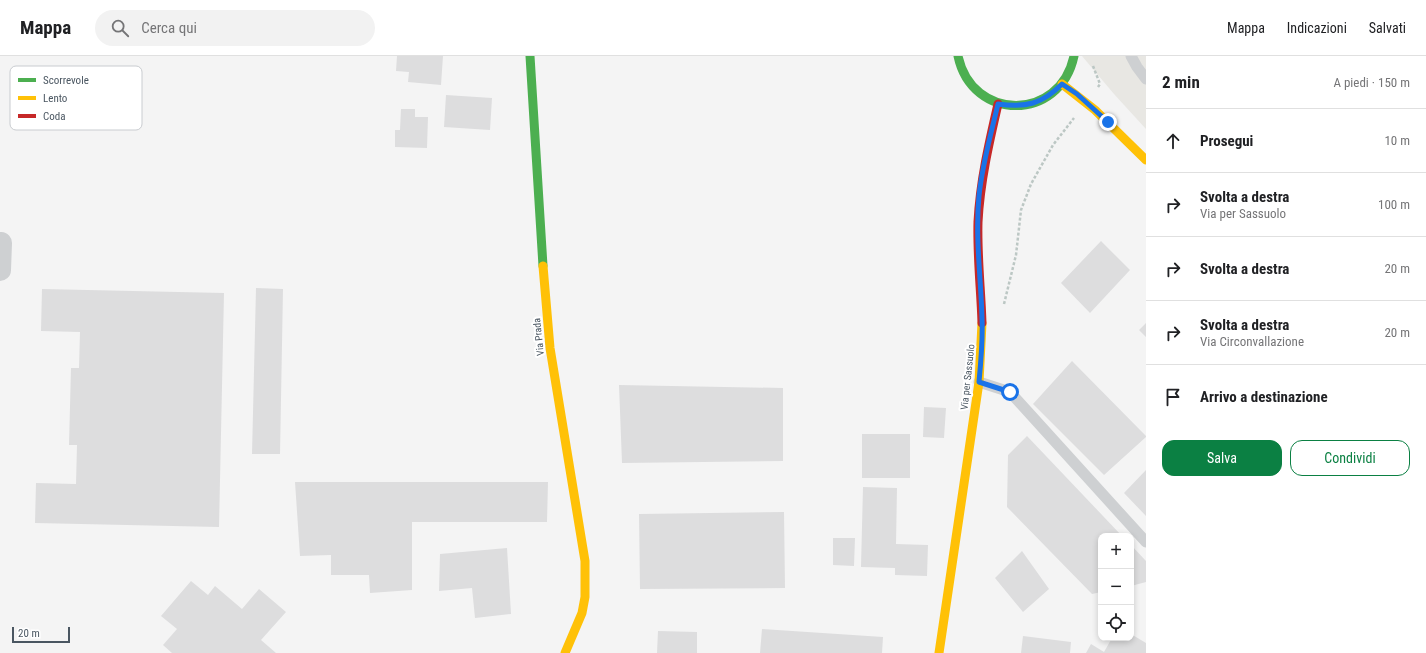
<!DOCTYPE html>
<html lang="it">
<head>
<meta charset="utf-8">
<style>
  :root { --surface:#fff; --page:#f2f2f2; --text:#202124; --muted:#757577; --line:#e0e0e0; --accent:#0b8043 }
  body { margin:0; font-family:"Roboto Condensed",sans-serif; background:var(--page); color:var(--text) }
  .controls { position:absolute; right:12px; bottom:12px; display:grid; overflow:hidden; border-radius:8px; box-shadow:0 2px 6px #0003 }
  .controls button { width:36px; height:36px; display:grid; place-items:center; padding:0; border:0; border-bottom:1px solid var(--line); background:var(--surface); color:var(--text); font:20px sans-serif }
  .scale { position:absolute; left:12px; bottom:10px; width:58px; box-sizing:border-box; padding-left:4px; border:2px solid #4a5661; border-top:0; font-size:11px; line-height:14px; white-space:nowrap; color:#4a5661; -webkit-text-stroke:3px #fff; paint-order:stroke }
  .stop { position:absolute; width:12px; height:12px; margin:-9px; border:3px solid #1a73e8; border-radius:50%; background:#fff }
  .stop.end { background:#1a73e8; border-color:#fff; box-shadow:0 1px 4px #0008 }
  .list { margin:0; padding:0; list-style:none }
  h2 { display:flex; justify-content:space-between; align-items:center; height:52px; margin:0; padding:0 16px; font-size:17px }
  h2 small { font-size:13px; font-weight:400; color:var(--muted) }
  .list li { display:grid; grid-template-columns:26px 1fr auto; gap:12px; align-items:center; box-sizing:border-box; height:64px; padding:0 16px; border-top:1px solid var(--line) }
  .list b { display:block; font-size:15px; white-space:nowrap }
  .list p { margin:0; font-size:13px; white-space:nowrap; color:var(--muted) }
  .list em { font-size:13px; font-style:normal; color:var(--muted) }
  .actions { display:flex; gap:8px; padding:12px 16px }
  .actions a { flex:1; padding:9px 0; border:1px solid var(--accent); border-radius:12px; text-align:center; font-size:14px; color:var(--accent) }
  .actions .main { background:var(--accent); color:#fff }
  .icon { flex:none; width:22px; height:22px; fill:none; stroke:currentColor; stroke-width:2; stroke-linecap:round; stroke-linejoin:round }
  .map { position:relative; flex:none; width:1146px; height:597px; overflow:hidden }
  header { display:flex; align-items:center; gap:24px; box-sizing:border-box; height:56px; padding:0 20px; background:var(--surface); border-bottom:1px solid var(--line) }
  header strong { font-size:19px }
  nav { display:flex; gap:22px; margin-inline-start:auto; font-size:14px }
  .search { width:280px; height:36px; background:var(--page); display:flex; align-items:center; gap:10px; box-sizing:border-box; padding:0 14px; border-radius:22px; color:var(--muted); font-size:15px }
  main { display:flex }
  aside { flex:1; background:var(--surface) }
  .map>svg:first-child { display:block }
  .commercial { fill:#e8e7e3 }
  .building { fill:#ddddde }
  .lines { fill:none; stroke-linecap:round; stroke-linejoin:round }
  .path { stroke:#bcc7c4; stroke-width:2.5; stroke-dasharray:3 2; stroke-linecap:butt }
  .lane { stroke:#ced0d2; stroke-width:11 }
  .street { stroke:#ced0d2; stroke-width:22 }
  .fast { stroke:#4caf50; stroke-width:9 }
  .slow { stroke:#ffc107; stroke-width:9 }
  .jam { stroke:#c62828; stroke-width:9 }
  .route { stroke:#1a73e8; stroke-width:5 }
  .labels { text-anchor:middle; stroke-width:4; stroke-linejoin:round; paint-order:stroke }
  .street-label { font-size:10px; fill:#4a5661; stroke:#fff }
  .key { fill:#fff; stroke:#c9ccd0; stroke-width:1 }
  .key-label { font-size:11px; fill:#4a5661 }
</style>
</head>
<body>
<header>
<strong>Mappa</strong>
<div class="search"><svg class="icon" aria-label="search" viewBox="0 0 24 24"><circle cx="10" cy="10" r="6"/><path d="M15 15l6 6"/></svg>Cerca qui</div>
<nav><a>Mappa</a><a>Indicazioni</a><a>Salvati</a></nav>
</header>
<main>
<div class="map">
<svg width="1146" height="597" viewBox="0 0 1146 597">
  <rect width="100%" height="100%" fill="#f4f4f4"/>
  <!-- commercial -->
  <path class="commercial" d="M1082 0H1146V73L1114 38Z"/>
  <!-- building -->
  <path class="building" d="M397 0H443L441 29 408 26 409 16 396 15Z
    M446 39 492 42 490 74 444 71Z
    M401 53H415V61H428L427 92 395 91V74H400Z
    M1101 185 1130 214 1090 257 1061 227Z
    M256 232 283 233 280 398H252Z
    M42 233 224 237 219 471 35 467 36 427 76 428 77 389H69L71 312H79L80 276 41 275Z
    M1146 267V281L1139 274Z
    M1072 305 1146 380V381L1104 419 1033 348Z
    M619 329 783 332V405L622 407Z
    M924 351 946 352 944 382 923 381Z
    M862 378H910V422H862Z
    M1027 380 1122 480H1101V536L1092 538 1007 451 1008 399Z
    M1146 414V460L1124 437Z
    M295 426H548L547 466H412V534L370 537 369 519H331V499L300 500Z
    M863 431 897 432 896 488 928 489 927 520 895 519V512L861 511Z
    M784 456 785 532 640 533 639 458Z
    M833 482H855L854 510 833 509Z
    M1131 489 1146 505V526L1131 530Z
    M507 492 511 558 475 562 472 532 439 535 440 498Z
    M1022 495 1049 533 1023 556 995 522Z
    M191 525 208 539 215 530 242 553 259 533 286 556 261 584 276 597H172L163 589 177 573 161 560Z
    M762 573 883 581 882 597H760Z
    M658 575 697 576V597H657Z
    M1131 578 1146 587V597H1086L1091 588 1104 596 1112 582H1131Z
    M1023 580 1071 586 1070 597H1021Z"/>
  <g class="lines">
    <!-- path -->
    <path class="path" d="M1093 10 1100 28 1098 31
      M1004 248 1016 199 1021 154 1031 128 1053 89 1074 62"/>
    <!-- lane -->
    <path class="lane" d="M1131 0 1137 11 1146 23
      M979 326 1010 336 1146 486"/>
    <!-- street -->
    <path class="street" d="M0 214 1 187"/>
    <!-- fast -->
    <path class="fast" d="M530 0 543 210
      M958 0C972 66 1060 66 1074 0"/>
    <!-- slow -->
    <path class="slow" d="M1062 28 1095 54 1146 104
      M543 210 550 292 585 505V541L582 557 565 597
      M939 597 979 326 982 267"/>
    <!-- jam -->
    <path class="jam" d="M982 267C981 234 977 200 978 166 980 126 989 87 998 48"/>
  </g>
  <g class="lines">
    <!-- route -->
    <path class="route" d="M1010 336 979 326C981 305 983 284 982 262 981 222 975 181 979 140 982 109 991 78 998 48 1026 52 1042 48 1062 28L1077 38 1108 66"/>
  </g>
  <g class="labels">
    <!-- street labels -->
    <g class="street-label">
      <text transform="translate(538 281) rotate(-96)" y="4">Via Prada</text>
      <text transform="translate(967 321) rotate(-84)" y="4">Via per Sassuolo</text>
    </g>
  </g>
  <!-- legend -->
  <rect x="10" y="10" width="132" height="64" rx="6" class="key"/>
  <rect x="18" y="22" width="18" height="4" fill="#4caf50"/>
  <rect x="18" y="40" width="18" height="4" fill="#ffc107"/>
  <rect x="18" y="58" width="18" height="4" fill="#c62828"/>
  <g class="key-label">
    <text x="43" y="28">Scorrevole</text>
    <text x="43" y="46">Lento</text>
    <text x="43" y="64">Coda</text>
  </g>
</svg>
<div class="controls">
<button>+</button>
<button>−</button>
<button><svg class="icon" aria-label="locate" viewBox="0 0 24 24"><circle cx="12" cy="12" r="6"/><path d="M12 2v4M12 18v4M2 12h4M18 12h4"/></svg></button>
</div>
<div class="scale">20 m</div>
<div class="stop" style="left:1010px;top:336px"></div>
<div class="stop end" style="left:1108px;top:66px"></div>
</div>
<aside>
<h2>2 min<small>A piedi · 150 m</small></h2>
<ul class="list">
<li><svg class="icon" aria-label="ahead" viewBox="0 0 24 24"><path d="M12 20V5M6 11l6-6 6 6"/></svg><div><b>Prosegui</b></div><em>10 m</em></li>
<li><svg class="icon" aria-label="right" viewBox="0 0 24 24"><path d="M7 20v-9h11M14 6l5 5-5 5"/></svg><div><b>Svolta a destra</b><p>Via per Sassuolo</p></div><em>100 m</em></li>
<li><svg class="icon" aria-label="right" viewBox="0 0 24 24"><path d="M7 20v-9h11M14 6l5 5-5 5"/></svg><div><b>Svolta a destra</b></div><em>20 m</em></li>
<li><svg class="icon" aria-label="right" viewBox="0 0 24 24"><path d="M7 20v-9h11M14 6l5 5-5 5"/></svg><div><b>Svolta a destra</b><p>Via Circonvallazione</p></div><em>20 m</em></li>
<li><svg class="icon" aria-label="arrive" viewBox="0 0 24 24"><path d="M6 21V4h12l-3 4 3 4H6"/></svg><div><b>Arrivo a destinazione</b></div></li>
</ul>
<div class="actions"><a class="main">Salva</a><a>Condividi</a></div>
</aside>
</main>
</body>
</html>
